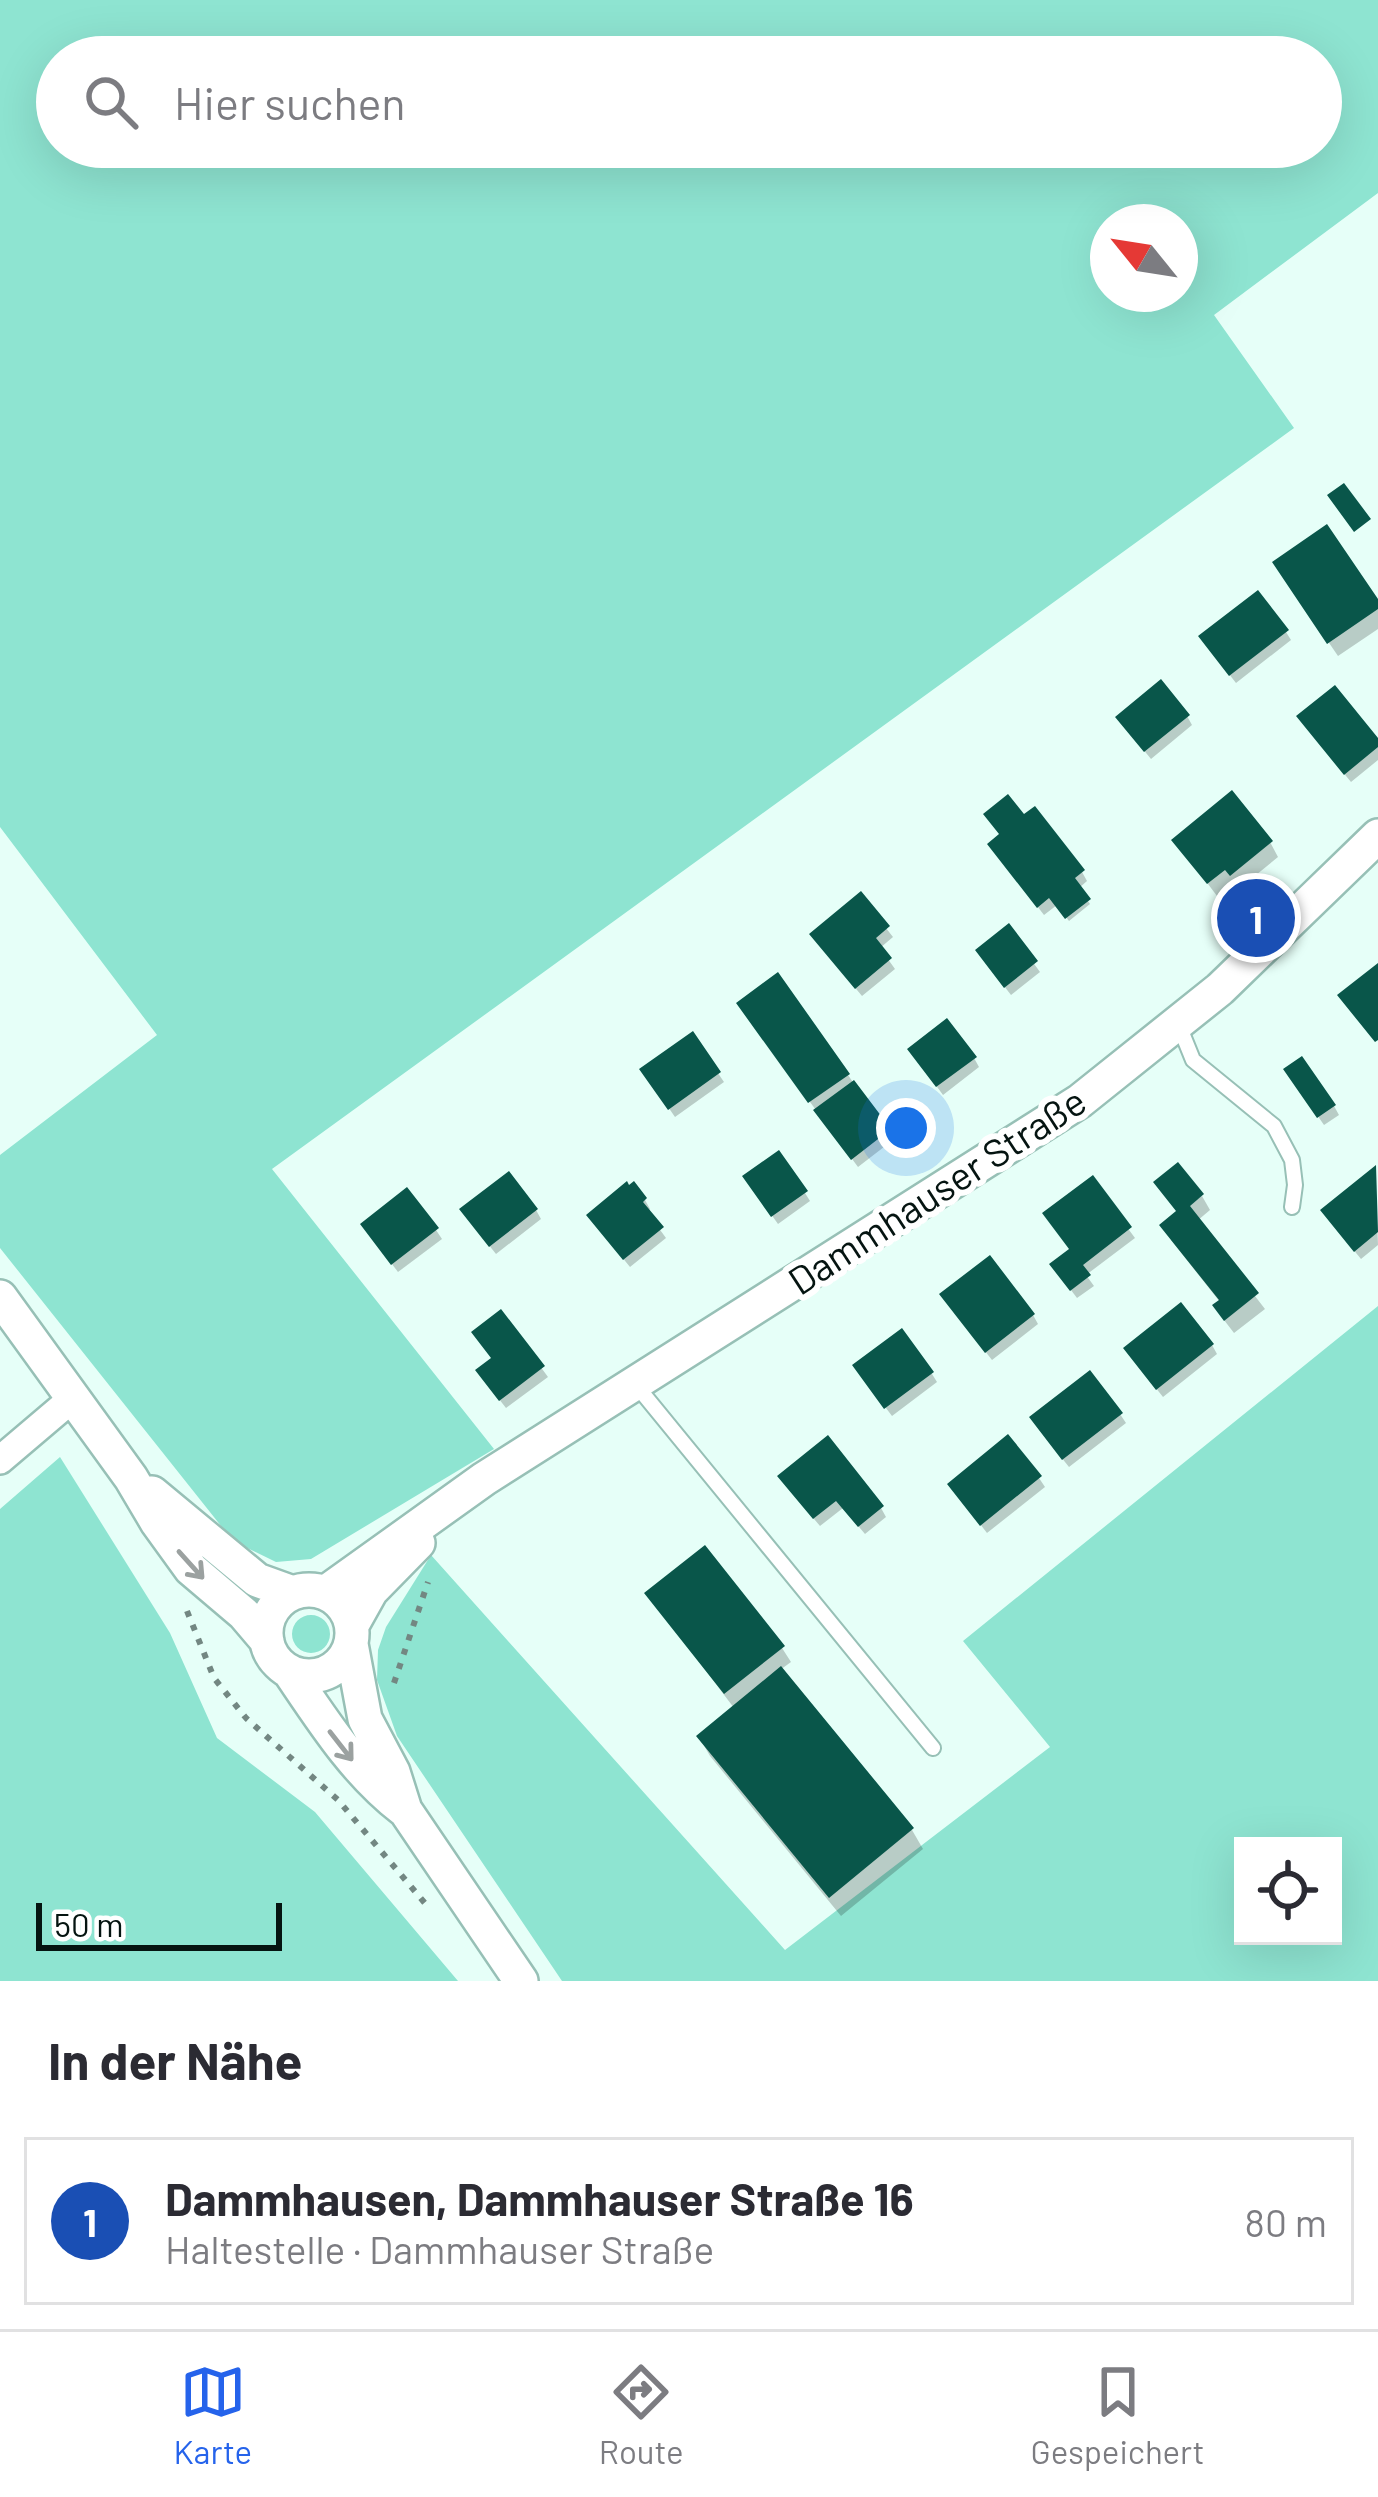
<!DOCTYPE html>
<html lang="de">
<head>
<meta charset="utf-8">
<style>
  :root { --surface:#fff; --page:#f7f7f7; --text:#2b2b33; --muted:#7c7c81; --line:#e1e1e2; --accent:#2563eb }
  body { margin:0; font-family:Barlow,sans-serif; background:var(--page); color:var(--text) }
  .controls { position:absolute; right:36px; bottom:36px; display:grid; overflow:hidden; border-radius:0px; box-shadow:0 12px 48px #0002 }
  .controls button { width:108px; height:108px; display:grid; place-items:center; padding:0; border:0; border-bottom:3px solid var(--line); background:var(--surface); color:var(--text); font:60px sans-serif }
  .compass { position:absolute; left:1090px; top:204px; width:108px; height:108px; border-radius:50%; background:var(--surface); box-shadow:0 12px 48px #0002; rotate:300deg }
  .scale { position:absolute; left:36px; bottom:30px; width:246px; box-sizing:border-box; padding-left:12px; border:6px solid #051411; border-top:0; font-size:33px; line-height:42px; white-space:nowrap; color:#051411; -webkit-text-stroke:9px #fff; paint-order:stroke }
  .you { position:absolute; left:906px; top:1128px; width:42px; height:42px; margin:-30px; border:9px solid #fff; border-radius:50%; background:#1a73e8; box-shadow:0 0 0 18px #1a73e833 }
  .badge { display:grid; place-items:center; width:78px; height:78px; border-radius:50%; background:var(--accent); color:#fff; font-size:39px; font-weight:700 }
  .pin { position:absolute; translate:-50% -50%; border:6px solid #fff; box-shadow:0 3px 12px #0006 }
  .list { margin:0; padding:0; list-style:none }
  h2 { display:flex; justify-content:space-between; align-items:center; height:156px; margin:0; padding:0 48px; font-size:51px }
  h2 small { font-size:39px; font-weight:400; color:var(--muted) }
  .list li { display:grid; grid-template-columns:78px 1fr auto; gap:36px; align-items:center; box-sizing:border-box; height:168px; margin:0 24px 24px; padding:0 24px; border:3px solid var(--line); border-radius:0px }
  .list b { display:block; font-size:45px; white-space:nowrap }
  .list p { margin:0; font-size:39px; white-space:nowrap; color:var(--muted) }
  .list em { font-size:39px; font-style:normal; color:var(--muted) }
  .icon { flex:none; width:66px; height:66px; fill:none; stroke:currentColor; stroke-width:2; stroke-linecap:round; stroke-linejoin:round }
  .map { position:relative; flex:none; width:1378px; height:1981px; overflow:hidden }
  .search { position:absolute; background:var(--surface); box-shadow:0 12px 48px #0002; left:36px; right:36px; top:36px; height:132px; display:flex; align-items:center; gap:30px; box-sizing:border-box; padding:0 42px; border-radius:66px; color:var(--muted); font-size:45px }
  .sheet { height:348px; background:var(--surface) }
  nav { display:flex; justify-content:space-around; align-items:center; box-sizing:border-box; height:168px; border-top:3px solid var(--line); background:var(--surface); font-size:33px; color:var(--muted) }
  nav a { display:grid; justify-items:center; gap:6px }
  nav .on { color:var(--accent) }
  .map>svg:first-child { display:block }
  .green { fill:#8ee4d1; fill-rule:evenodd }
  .shadow { fill:#0003 }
  .building { fill:#09564a }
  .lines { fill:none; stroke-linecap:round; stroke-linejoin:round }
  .service-casing { stroke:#97c0b6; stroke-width:18 }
  .minor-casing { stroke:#97c0b6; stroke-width:32 }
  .tertiary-casing { stroke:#97c0b6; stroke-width:38 }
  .path { stroke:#738782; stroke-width:6; stroke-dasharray:6 9; stroke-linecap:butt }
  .service { stroke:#fff; stroke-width:14 }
  .minor { stroke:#fff; stroke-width:27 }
  .tertiary { stroke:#fff; stroke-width:33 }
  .oneway { stroke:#9ba1a0 }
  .labels { text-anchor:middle; stroke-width:12; stroke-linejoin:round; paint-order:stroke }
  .street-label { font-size:39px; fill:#051411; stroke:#fff }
</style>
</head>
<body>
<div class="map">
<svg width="1378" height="1981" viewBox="0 0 1378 1981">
  <rect width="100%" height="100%" fill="#e6fff8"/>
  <!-- green -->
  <path class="green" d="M0 0H1378V193L1214 315 1294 428 272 1169 494 1449 311 1559 276 1562 233 1541 0 1248V1155L157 1035 0 827ZM57 57H1321V147H57ZM1108 222H1180V294H1108Z
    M1378 1306V1981H562L397 1736 377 1680 378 1650 386 1627 431 1555 785 1950 1050 1747 963 1641ZM1333 1846V1936H1243V1846Z
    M60 1457 170 1633 217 1738 315 1812 458 1981H0V1509Z
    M292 1634a19 19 0 1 1 38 0a19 19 0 1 1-38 0Z"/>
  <!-- shadow -->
  <path class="shadow" d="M1284 577 1378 604V629L1338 656Z
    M1286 632 1291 640 1236 683 1207 646Z
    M1187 716 1192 725 1151 759 1124 726Z
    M1305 726 1378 743V760L1351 782Z
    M1002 835 1082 872 1087 881 1079 888 1090 904 1069 921 1057 905 1044 915 996 853Z
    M1175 840 1270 842 1278 857 1240 888 1235 882 1217 896Z
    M860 895 893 937 880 948 895 969 862 996 818 943Z
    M1008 928 1040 972 1011 995 984 960Z
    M748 1018 848 1075 893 1140 858 1167Z
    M692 1035 724 1082 675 1117 648 1078Z
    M916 1058H974L979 1067 943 1095Z
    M1292 1079 1334 1106 1339 1115 1324 1125Z
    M1375 1169 1378 1245 1361 1259 1329 1220Z
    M1092 1180 1135 1238 1086 1275 1094 1286 1077 1298 1058 1273 1072 1250Z
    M751 1186 805 1193 810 1201 778 1224Z
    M1202 1196 1210 1210 1197 1221 1265 1309 1234 1333 1224 1320 1220 1302 1171 1240 1178 1213Z
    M645 1200 650 1209 647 1212 666 1238 630 1267 595 1224Z
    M536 1210 541 1219 496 1254 468 1219Z
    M436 1230 442 1239 398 1272 369 1234Z
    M948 1304 1033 1315 1038 1324 992 1360Z
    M501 1313 548 1377 506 1408 484 1380 494 1360Z
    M1212 1345 1217 1354 1163 1397 1132 1358Z
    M932 1374 937 1382 892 1416 861 1375Z
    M1120 1414 1126 1423 1069 1467 1037 1427Z
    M1039 1478 1045 1487 987 1533 956 1493Z
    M786 1486 881 1508 886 1517 865 1534 843 1508 820 1526Z
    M648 1594 782 1648 791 1662 780 1670 912 1830 923 1849 841 1916 710 1756 699 1737 734 1708Z"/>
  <!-- building -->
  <path class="building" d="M1344 483 1371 519 1354 532 1327 495Z
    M1327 524 1378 599V609L1327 644 1272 562Z
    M1258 590 1289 630 1229 676 1198 636Z
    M1161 679 1190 715 1144 752 1115 717Z
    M1335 685 1378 738V747L1344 775 1296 716Z
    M1232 790 1273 841 1230 876 1225 870 1207 884 1171 840Z
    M1008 794 1024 814 1035 806 1085 870 1075 878 1091 899 1065 919 1049 898 1037 908 987 844 999 834 983 814Z
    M861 891 890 926 876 938 892 958 855 989 809 934Z
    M1009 923 1038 961 1004 988 975 950Z
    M1378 963V1040L1375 1042 1337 995Z
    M778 972 850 1074 808 1103 736 1003Z
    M947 1018 977 1057 936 1087 907 1049Z
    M693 1031 721 1072 668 1110 639 1069Z
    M1302 1056 1336 1105 1317 1118 1283 1069Z
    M854 1080 891 1129 851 1160 813 1110Z
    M779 1150 808 1191 771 1217 742 1176Z
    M1178 1162 1204 1194 1190 1206 1259 1293 1224 1321 1212 1305 1219 1300 1159 1225 1176 1211 1153 1182Z
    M1376 1165 1378 1232 1354 1252 1320 1210Z
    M509 1171 538 1209 489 1247 459 1209Z
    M1093 1175 1132 1227 1083 1265 1091 1275 1070 1291 1049 1264 1069 1249 1042 1213Z
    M627 1181 629 1185 634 1181 647 1198 643 1202 664 1227 623 1260 586 1215Z
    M407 1187 439 1228 391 1265 360 1224Z
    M990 1255 1035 1314 985 1353 939 1294Z
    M1181 1302 1214 1344 1156 1390 1123 1348Z
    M501 1309 545 1366 499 1401 475 1370 491 1358 471 1332Z
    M902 1328 934 1372 884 1409 852 1365Z
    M1090 1370 1123 1413 1062 1460 1029 1417Z
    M1008 1434 1042 1476 980 1526 947 1484Z
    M828 1435 884 1506 858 1527 836 1501 813 1519 777 1476Z
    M705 1545 785 1646 724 1694 644 1593Z
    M781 1666 914 1828 829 1898 696 1736Z"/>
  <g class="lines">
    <!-- service casing -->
    <g class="service-casing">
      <path id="service" d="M1178 1023 1193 1060 1274 1126 1292 1160 1295 1185 1292 1207
        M636 1385 933 1748"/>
    </g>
    <!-- minor casing -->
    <g class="minor-casing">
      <path id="minor" d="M0 1460 73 1398"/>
    </g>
    <!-- tertiary casing -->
    <g class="tertiary-casing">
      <path id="tertiary" d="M0 1297 131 1478 157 1522 191 1569 244 1614 267 1641
        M152 1493 257 1580 293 1593
        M266 1633a43 43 0 1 1 86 0a43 43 0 1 1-86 0Z
        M325 1593 484 1479 1080 1101 1220 989 1378 836
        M352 1625 371 1591 418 1543
        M351 1644 365 1719 393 1772 405 1810 521 1981
        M289 1671C323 1721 355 1772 403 1809"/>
    </g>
    <!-- path -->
    <path class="path" d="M187 1611 214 1678 246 1718 338 1800 429 1908
      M394 1683 428 1582"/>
    <!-- service -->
    <use href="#service" class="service"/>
    <!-- minor -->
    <use href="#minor" class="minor"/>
    <!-- tertiary -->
    <use href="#tertiary" class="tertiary"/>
  </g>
  <!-- one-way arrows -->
  <defs><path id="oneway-shaft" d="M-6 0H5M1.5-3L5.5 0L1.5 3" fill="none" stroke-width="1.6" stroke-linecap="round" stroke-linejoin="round" transform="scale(3)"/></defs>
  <g class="oneway">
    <use href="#oneway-shaft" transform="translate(191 1565) rotate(48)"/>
    <use href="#oneway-shaft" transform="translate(341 1746) rotate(52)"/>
  </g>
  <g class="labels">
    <!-- street labels -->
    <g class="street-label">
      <text transform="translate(937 1191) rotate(-33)" y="14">Dammhauser Straße</text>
    </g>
  </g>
</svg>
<div class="controls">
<button><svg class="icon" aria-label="locate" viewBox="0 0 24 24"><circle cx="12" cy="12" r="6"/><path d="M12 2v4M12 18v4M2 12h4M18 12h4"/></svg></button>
</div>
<svg class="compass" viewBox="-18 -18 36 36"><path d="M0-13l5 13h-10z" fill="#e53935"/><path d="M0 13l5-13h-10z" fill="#7c7c81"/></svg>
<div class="scale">50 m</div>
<div class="you"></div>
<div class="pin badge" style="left:1256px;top:918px;background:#1a4fb4">1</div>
<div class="search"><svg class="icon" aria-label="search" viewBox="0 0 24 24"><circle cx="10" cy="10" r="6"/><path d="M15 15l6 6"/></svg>Hier suchen</div>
</div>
<section class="sheet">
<h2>In der Nähe<small></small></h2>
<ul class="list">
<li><span class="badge" style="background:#1a4fb4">1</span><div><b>Dammhausen, Dammhauser Straße 16</b><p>Haltestelle · Dammhauser Straße</p></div><em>80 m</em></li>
</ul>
</section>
<nav>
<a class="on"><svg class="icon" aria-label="map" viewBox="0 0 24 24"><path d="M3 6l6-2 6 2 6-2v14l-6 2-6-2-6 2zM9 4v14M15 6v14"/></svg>Karte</a>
<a><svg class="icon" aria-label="directions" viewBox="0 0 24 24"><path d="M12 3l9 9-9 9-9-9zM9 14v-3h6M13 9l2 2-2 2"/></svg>Route</a>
<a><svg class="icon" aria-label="saved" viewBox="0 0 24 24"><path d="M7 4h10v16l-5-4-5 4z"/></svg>Gespeichert</a>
</nav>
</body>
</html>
